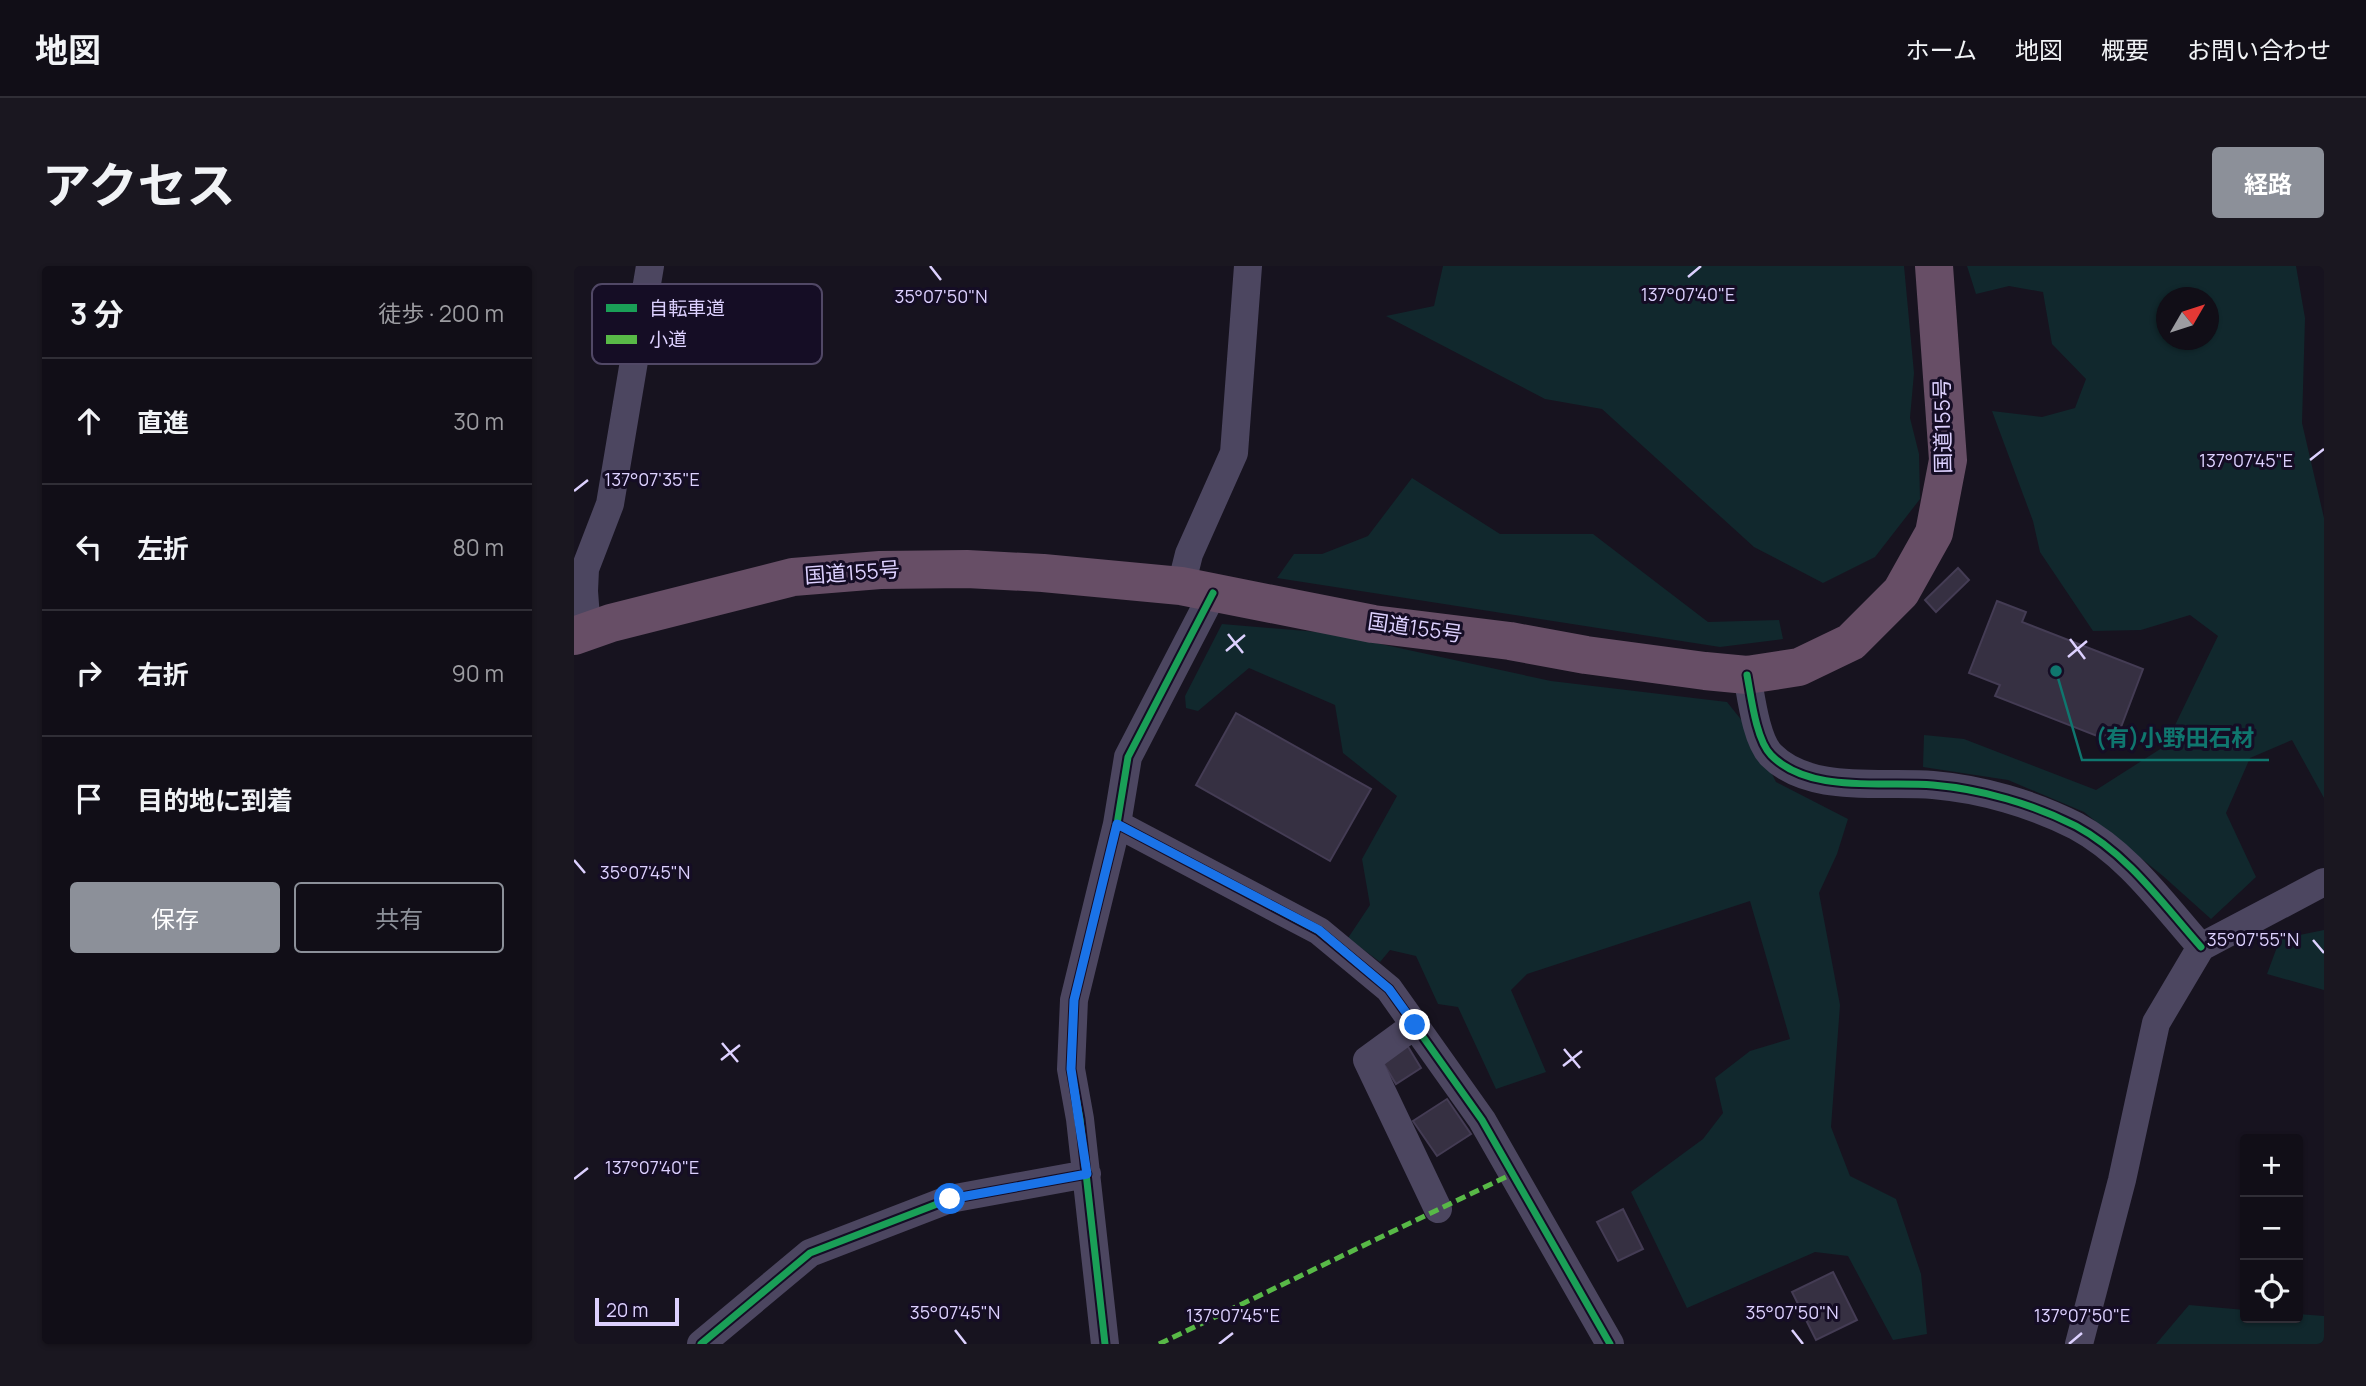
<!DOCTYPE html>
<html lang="ja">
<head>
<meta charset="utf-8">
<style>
  :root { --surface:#110e17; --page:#1a1720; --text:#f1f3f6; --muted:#9c9ca1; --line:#302e36; --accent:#8c9099 }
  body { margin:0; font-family:Manrope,"Noto Sans JP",sans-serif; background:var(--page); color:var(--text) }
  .controls { position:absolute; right:21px; bottom:21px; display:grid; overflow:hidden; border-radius:7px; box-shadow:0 2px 5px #0004 }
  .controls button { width:63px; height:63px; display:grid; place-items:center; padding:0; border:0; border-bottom:2px solid var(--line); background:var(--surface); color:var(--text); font:35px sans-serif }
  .compass { position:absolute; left:1582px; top:21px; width:63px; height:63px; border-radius:50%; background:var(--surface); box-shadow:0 2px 5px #0004; rotate:51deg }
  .scale { position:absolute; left:21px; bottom:18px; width:84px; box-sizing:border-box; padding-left:7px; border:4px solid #ddd1ff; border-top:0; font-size:19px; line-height:24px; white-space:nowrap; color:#ddd1ff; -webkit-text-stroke:5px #150d25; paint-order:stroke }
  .stop { position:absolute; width:21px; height:21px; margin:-16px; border:5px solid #1a73e8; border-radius:50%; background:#fff }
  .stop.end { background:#1a73e8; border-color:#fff; box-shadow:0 2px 7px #0008 }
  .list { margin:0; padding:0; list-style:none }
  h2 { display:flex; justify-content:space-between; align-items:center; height:91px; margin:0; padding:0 28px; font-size:30px }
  h2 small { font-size:23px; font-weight:400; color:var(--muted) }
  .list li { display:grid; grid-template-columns:46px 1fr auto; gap:21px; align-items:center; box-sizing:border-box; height:126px; padding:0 28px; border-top:2px solid var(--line) }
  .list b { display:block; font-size:26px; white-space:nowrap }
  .list em { font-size:23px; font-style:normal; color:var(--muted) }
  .actions { display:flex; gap:14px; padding:21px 28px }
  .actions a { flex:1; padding:16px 0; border:2px solid var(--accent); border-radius:7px; text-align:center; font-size:24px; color:var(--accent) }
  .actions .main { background:var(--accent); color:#fff }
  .icon { flex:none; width:38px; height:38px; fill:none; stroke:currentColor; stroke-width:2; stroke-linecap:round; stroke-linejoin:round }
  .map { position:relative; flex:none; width:1750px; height:1078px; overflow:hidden; border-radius:7px }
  header { display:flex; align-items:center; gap:42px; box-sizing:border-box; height:98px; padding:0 35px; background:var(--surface); border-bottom:2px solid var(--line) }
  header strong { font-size:33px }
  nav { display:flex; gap:38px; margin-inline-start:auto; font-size:24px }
  .intro { display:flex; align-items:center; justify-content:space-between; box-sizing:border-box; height:168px; padding:0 42px }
  h1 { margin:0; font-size:49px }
  .button { padding:18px 32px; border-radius:7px; background:var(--accent); color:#fff; font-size:24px; font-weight:700 }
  main { display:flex; gap:42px; padding:0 42px }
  aside { flex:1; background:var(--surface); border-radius:7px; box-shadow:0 2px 5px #0004 }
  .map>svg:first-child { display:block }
  .green { fill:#11282d; fill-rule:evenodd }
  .building { fill:#363042; stroke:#443c54; stroke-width:2 }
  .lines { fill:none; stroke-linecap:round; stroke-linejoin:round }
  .street { stroke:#4c4660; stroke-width:28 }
  .highway { stroke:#674e66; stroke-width:38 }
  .quiet { stroke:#58b947; stroke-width:5; stroke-dasharray:10 5; stroke-linecap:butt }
  .cycleway-casing { stroke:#150d25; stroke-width:11 }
  .cycleway { stroke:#1a9f57; stroke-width:7 }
  .route { stroke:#1a73e8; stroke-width:9 }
  .ticks { fill:none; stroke:#ddd1ff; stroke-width:2.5 }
  .labels { text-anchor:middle; stroke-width:6; stroke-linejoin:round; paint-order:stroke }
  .street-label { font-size:21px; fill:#ddd1ff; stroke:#150d25 }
  .key { fill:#150d25; stroke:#514866; stroke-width:2 }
  .key-label { font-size:19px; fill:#ddd1ff }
  .ticks-label { font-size:18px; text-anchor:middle; fill:#ddd1ff; stroke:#150d25; stroke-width:6; stroke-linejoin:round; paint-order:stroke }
  .leader { fill:none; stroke:#0f766e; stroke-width:2.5 }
  .callout-dot { fill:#0f766e; stroke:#150d25; stroke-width:2.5 }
  .callout-label { font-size:23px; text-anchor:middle; font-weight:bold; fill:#0f766e; stroke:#150d25; stroke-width:6; stroke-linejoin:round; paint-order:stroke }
</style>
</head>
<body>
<header>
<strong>地図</strong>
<nav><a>ホーム</a><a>地図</a><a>概要</a><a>お問い合わせ</a></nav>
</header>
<div class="intro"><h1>アクセス</h1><a class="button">経路</a></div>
<main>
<aside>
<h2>3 分<small>徒歩 · 200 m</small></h2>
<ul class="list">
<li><svg class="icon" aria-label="ahead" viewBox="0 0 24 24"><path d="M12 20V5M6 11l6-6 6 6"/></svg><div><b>直進</b></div><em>30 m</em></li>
<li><svg class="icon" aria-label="left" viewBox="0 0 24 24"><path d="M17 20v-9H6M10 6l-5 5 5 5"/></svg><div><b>左折</b></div><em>80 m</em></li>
<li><svg class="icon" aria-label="right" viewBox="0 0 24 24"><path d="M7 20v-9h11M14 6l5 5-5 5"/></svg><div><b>右折</b></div><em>90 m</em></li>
<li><svg class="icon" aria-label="arrive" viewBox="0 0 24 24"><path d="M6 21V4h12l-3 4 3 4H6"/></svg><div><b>目的地に到着</b></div></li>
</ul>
<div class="actions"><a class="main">保存</a><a>共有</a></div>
</aside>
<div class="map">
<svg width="1750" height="1078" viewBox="0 0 1750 1078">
  <rect width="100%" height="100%" fill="#17131f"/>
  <!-- green -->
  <path class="green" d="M869 0H1330L1340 107 1336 152 1345 188 1346 233 1301 291 1249 317 1180 281 1028 143 971 133 812 50 860 40Z
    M1393 0H1722L1731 52 1728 157 1750 252V532L1718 474 1676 492 1652 547 1682 611 1637 653 1589 610 1510 546 1434 514 1349 501 1350 469 1390 473 1522 524 1591 480 1644 370 1616 349 1567 364 1519 365 1466 286 1459 255 1418 145 1468 151 1501 142 1512 113 1478 78 1469 26 1435 20 1402 28ZM1592 32H1634V74H1592Z
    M838 212 926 268H1019L1134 356 1205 354 1209 373 1146 381 703 312 720 288H748L794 270Z
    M648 358 756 367 977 415 1153 436 1177 466 1202 516 1274 553 1263 588 1245 627 1266 739 1257 861 1276 910 1322 933 1347 1008 1353 1068 1319 1074 1274 990 1241 986 1113 1042 1057 926 1129 873 1149 847 1141 812 1176 785 1216 773 1176 635 953 708 937 724 972 806 922 823 884 741 864 738 842 690 816 684 806 696 774 672 796 639 788 593 823 530 769 487 761 439 675 402 624 445 612 442 611 430Z
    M1750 664V724L1693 708 1706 673Z
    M1615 1039 1671 1044V1052H1724V1048L1750 1050V1078H1582Z"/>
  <!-- building -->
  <path class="building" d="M1384 302 1395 314 1362 346 1351 334Z
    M1423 335 1452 346 1448 356 1569 403 1541 477 1421 430 1426 419 1395 407Z
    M662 447 797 523 756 595 622 519Z
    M833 779 847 802 822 818 808 795Z
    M873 833 897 868 863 890 839 855Z
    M1049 943 1069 983 1044 995 1023 956Z
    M1259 1006 1283 1054 1242 1074 1218 1026Z"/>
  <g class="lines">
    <!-- street -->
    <path class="street" d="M607 320 615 288 660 187 674 0
      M13 365 10 325 11 303 36 238 76 0
      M1173 409C1177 430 1182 474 1197 489 1235 528 1308 515 1359 519 1407 523 1459 538 1502 560 1554 588 1588 637 1627 681
      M543 558 745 665 815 723 908 854 1036 1078
      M841 759 793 794 864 943
      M127 1078 236 987 376 933 513 908
      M531 1078 506 853 497 803 500 734 543 558 554 491 639 327
      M1505 1078 1548 914 1582 757 1627 681 1750 616"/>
    <!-- highway -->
    <path class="highway" d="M0 370 37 357 219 311 306 304 393 303 469 307 607 320 799 358 936 375 1012 389 1131 405 1173 409 1225 401 1277 376 1327 326 1360 267 1374 194 1360 0"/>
    <!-- quiet -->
    <path class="quiet" d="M585 1078 938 908"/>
    <!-- cycleway casing -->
    <g class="cycleway-casing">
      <path id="cycleway" d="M1173 409C1177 430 1182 474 1197 489 1235 528 1308 515 1359 519 1407 523 1459 538 1502 560 1554 588 1588 637 1627 681
        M543 558 745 665 815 723 908 854 1036 1078
        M127 1078 236 987 376 933 513 908
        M531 1078 506 853 497 803 500 734 543 558 554 491 639 327"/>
    </g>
    <!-- cycleway -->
    <use href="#cycleway" class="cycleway"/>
  </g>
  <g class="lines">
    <!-- route -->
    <path class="route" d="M376 933 513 908 497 803 500 734 543 558 745 664 815 723 841 759"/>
  </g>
  <!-- ticks -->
  <path class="ticks" d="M356 0 367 14M1114 11 1127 0M1736 194 1750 183M0 225 14 214M654 368 669 387M1496 373 1511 393M652 385 671 369M1494 391 1513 375M0 594 11 607M1739 674 1750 687M148 777 164 796M990 783 1006 802M147 794 166 779M989 800 1008 785M0 913 14 902M381 1064 392 1078M1218 1064 1229 1078M645 1078 659 1067M1495 1078 1508 1067"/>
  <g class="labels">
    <!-- street labels -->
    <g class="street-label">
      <text transform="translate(1369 160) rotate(-91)" y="7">国道155号</text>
      <text transform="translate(278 307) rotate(-4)" y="7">国道155号</text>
      <text transform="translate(841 362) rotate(8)" y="7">国道155号</text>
    </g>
  </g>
  <!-- legend -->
  <rect x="18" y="18" width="230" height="80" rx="10" class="key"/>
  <rect x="32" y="38" width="31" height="8" fill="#1a9f57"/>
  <rect x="32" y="69" width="31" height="9" fill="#58b947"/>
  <g class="key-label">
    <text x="75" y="49">自転車道</text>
    <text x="75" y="80">小道</text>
  </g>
  <g class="ticks-label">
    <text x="1114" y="35">137°07'40"E</text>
    <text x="367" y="37">35°07'50"N</text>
    <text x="1672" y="201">137°07'45"E</text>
    <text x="78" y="220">137°07'35"E</text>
    <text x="71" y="613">35°07'45"N</text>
    <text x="1679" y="680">35°07'55"N</text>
    <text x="78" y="908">137°07'40"E</text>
    <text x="381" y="1053">35°07'45"N</text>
    <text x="1218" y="1053">35°07'50"N</text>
    <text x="659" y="1056">137°07'45"E</text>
    <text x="1508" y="1056">137°07'50"E</text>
  </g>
  <!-- callouts -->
  <path class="leader" d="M1482 405L1508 494H1695"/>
  <circle class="callout-dot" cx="1482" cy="405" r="7"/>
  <g class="callout-label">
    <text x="1601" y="480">(有)小野田石材</text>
  </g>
</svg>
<div class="controls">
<button>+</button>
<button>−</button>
<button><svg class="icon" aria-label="locate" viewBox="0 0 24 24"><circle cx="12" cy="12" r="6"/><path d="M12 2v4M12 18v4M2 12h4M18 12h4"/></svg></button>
</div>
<svg class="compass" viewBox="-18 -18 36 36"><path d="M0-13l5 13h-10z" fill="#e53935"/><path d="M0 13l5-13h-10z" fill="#9c9ca1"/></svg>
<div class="scale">20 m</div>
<div class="stop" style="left:376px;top:933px"></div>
<div class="stop end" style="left:841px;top:759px"></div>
</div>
</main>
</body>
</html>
